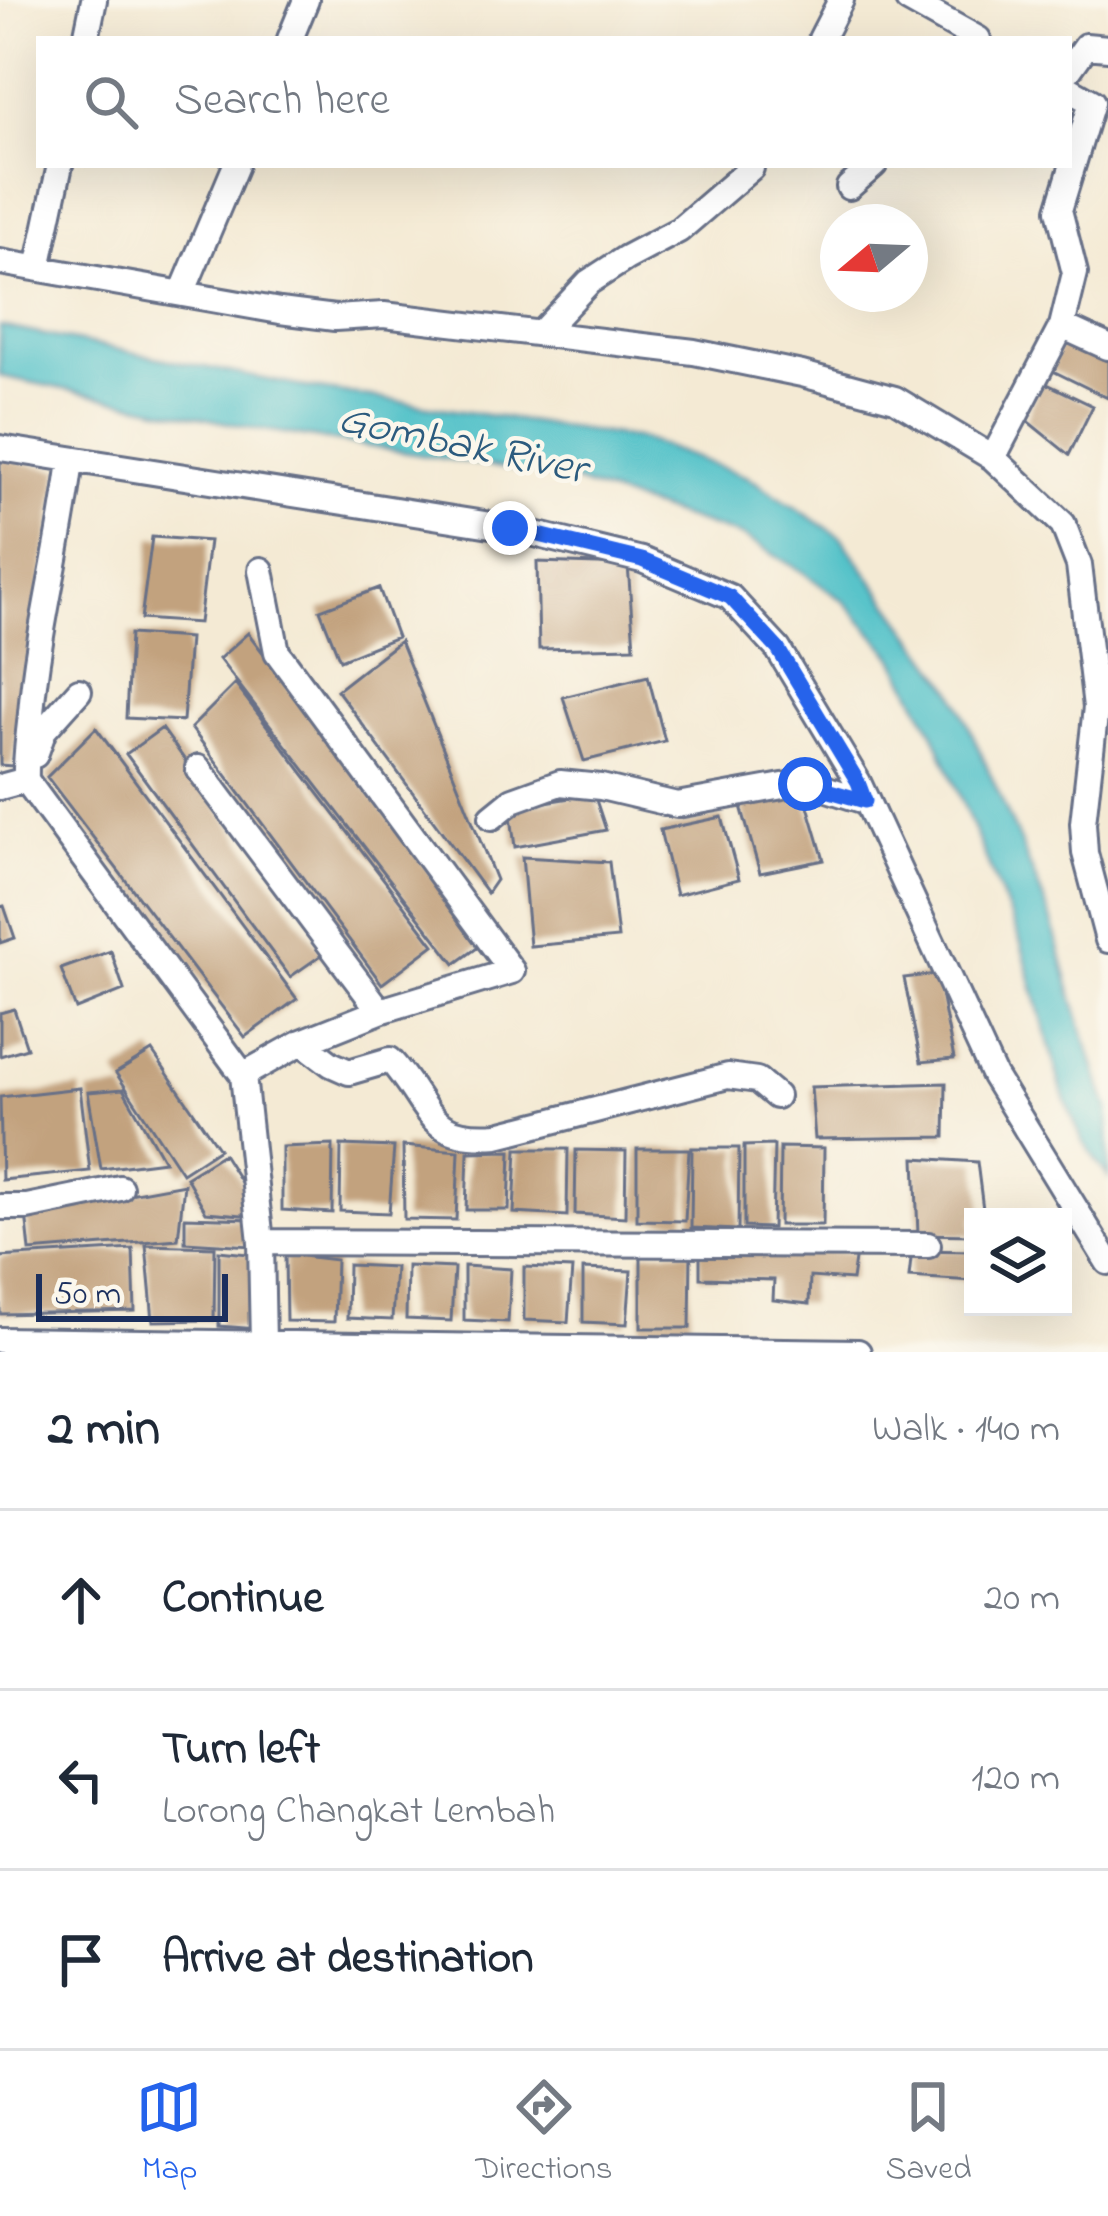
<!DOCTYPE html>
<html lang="en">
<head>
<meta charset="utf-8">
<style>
  :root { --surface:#fff; --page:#f2f2f3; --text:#1f2937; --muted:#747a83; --line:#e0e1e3; --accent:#2563eb }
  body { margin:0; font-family:"Indie Flower",sans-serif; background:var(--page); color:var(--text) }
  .controls { position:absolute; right:36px; bottom:36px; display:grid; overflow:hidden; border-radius:0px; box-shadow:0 12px 48px #0002 }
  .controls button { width:108px; height:108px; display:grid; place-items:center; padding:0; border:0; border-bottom:3px solid var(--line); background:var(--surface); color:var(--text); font:60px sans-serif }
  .compass { position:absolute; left:820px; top:204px; width:108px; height:108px; border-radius:50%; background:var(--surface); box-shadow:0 12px 48px #0002; rotate:251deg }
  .scale { position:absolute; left:36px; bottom:30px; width:192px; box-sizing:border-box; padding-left:12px; border:6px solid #1b2f5e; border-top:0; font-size:33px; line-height:42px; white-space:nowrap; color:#1b2f5e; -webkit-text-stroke:9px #fbf7ec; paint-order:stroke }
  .stop { position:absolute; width:36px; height:36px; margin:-27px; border:9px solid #2563eb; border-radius:50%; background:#fff }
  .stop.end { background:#2563eb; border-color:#fff; box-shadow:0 3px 12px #0008 }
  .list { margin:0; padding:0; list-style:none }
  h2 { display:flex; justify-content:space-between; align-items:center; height:156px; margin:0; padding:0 48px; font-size:51px }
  h2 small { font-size:39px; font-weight:400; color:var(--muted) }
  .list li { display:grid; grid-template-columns:78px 1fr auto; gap:36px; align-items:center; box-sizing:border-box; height:180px; padding:0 48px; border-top:3px solid var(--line) }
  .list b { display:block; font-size:45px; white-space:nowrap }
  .list p { margin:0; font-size:39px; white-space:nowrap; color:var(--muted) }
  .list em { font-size:39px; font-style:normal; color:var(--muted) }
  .icon { flex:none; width:66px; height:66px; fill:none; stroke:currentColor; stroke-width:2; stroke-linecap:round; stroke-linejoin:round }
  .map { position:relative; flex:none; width:1108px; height:1352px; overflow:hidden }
  .search { position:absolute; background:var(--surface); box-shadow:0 12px 48px #0002; left:36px; right:36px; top:36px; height:132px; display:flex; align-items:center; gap:30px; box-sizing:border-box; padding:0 42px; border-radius:0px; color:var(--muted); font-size:45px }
  .sheet { height:696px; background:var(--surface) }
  nav { display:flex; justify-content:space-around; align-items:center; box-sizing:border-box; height:168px; border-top:3px solid var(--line); background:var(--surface); font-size:33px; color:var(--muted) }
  nav a { display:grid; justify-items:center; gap:6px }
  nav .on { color:var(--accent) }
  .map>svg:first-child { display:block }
  .water { fill:#54c2c9; stroke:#387894; stroke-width:3 }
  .building { fill:#c2a27e }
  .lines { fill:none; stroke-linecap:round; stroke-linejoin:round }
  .minor-casing { stroke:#677087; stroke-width:30 }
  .minor { stroke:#fff; stroke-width:24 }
  .route { stroke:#2563eb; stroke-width:15 }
  .labels { text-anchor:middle; stroke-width:9; stroke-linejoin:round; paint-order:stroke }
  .water-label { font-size:45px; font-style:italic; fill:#2c5b7e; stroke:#fbf7ec }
</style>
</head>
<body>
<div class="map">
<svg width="1108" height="1352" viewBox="0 0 1108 1352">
  <rect width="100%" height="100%" fill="#fbf7ec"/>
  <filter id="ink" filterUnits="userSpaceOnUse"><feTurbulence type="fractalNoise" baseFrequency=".00833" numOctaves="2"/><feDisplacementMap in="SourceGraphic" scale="24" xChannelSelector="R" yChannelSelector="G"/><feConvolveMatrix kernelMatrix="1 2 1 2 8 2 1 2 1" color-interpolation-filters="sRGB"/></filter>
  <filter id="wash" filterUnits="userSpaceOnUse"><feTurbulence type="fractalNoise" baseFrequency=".004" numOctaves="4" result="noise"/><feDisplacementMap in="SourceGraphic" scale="48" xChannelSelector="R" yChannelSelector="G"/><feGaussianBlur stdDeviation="2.7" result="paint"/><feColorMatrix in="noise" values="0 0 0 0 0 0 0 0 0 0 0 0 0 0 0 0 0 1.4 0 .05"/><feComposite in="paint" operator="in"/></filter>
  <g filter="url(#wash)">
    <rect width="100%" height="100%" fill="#f4ead4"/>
    <!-- water -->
    <path class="water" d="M0 326 299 386 642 439 748 477 841 537 954 692 1021 844 1052 921 1070 989 1108 1110V1177L1082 1140 1062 1091 1021 943 934 734 893 656 845 602 803 572 744 537 559 477 253 428 0 376Z"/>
    <g id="blocks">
      <!-- building -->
      <path class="building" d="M1064 335 1108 355V398L1051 370Z
        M1041 381 1093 406 1069 455 1026 420Z
        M0 459 59 470 12 766 0 765Z
        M152 537 209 541 199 623 141 619Z
        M537 562 628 565 634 647 539 649Z
        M379 588 397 637 340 660 320 610Z
        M248 633 484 943 455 964 219 659Z
        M130 634 189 638 183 721 126 718Z
        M400 641 496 880 487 893 337 690Z
        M648 676 665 741 584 761 563 697Z
        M235 684 434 945 382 984 191 728Z
        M96 728 297 999 245 1037 47 777Z
        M162 728 323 954 290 977 126 754Z
        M803 789 824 860 760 873 741 806Z
        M594 794 606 830 515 847 510 808Z
        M722 817 739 879 676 895 660 830Z
        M522 857 609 862 618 938 530 946Z
        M4 906 15 938 0 943V907Z
        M111 951 124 990 76 1009 61 969Z
        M937 974 954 1059 921 1062 904 978Z
        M14 1009 27 1048 0 1056V1013Z
        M152 1051 219 1149 182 1173 116 1073Z
        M946 1083 945 1137 815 1139 811 1087Z
        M80 1088 90 1171 2 1180 0 1097Z
        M123 1089 164 1161 101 1169 88 1092Z
        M333 1145 332 1213 282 1210V1147Z
        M341 1145 394 1147 389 1213 340 1211Z
        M774 1145 772 1228 744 1227V1146Z
        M403 1146 459 1151 456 1220 404 1219Z
        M780 1147 824 1148 823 1225H779Z
        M692 1148H739L738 1230 691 1228Z
        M517 1149H568L567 1216 514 1213Z
        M637 1149H689L685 1221 637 1220Z
        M576 1150 626 1151 625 1217 575 1214Z
        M511 1151 509 1210H466L468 1152Z
        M223 1154 254 1203 255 1216 206 1212 186 1177Z
        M915 1158 977 1162 984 1217H973V1235L918 1234Z
        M184 1184 178 1239 30 1251 26 1213Z
        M185 1217 252 1219V1246L185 1242Z
        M146 1245 215 1247 214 1320 153 1321Z
        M133 1249 135 1311 0 1314V1257Z
        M700 1250 856 1252 852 1280 810 1277 809 1304 773 1300 774 1280 700 1278Z
        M912 1250 973 1251V1281L909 1277Z
        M219 1251 258 1255V1329L219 1326Z
        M691 1251 690 1328H641V1253Z
        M285 1254 336 1260 334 1322 286 1321Z
        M348 1265 395 1267 392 1320 347 1318Z
        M407 1266 454 1268 451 1321 406 1319Z
        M464 1266 511 1269 508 1322 464 1320Z
        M524 1267 572 1269 568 1322 524 1320Z
        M583 1269 631 1271 627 1324 583 1322Z"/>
    </g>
  </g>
  <g filter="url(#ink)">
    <use href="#blocks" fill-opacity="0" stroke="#677087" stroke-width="3"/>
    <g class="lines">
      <!-- minor casing -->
      <g class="minor-casing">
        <path id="minor" d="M908 0 978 39
          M86 39 94 0
          M290 39 306 0
          M821 39 841 0
          M1069 70 1086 46 1108 48
          M849 187 874 165
          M0 262 280 311 335 318 384 315 694 352 802 374 895 399 993 458 1063 524 1079 565 1096 707 1083 823 1085 853 1108 940
          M38 268 60 165
          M182 293 236 165
          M1062 326 1108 347
          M541 333 589 282 626 258 679 230 751 168
          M0 448 510 528 642 560 730 597 778 649 858 782 994 1076 1108 1262
          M993 458 1062 326 1075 273 1059 210 1092 102 1069 89
          M35 755 44 730 79 691
          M198 768 380 1011
          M26 780 243 1075 261 1242 263 1344
          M26 780C25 758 29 735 31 713 38 628 61 545 71 460
          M0 787 26 780
          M492 817 513 800 560 783 601 787 677 805 794 784 818 786 865 801
          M302 1042 331 1064 349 1072 390 1060C431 1105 424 1141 498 1135L728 1076 757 1080 776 1096
          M243 1075 302 1042 380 1011 512 971 277 652 261 570
          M0 1207H27L120 1188
          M261 1242 928 1245
          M0 1340 858 1352"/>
      </g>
      <!-- minor -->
      <use href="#minor" class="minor"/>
    </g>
  </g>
  <g class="lines" filter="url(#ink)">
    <!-- route -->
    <path class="route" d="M510 528 642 560 730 597 778 649 858 782 865 801 805 784"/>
  </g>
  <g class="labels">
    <!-- water labels -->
    <g class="water-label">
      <text transform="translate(463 441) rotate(12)" y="16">Gombak River</text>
    </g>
  </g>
</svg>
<div class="controls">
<button><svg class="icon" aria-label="layers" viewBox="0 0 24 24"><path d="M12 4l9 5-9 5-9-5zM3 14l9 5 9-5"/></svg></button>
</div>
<svg class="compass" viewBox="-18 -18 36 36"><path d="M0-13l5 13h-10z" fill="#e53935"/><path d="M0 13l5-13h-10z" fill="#747a83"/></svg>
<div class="scale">50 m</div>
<div class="stop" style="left:805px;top:784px"></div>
<div class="stop end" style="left:510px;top:528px"></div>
<div class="search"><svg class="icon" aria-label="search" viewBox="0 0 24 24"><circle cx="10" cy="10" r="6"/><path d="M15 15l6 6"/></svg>Search here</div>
</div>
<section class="sheet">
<h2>2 min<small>Walk · 140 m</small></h2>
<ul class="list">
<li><svg class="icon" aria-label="ahead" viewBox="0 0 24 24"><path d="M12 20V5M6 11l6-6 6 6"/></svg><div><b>Continue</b></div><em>20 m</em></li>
<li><svg class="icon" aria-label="left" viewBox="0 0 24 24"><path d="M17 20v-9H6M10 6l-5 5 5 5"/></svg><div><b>Turn left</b><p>Lorong Changkat Lembah</p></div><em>120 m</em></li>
<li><svg class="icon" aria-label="arrive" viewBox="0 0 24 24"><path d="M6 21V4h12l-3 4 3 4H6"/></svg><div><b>Arrive at destination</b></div></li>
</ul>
</section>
<nav>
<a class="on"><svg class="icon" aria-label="map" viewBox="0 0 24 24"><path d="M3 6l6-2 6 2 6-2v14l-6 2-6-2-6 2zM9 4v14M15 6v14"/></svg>Map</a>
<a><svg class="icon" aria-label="directions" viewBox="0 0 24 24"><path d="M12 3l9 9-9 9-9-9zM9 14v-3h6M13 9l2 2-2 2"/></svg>Directions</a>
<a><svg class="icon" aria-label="saved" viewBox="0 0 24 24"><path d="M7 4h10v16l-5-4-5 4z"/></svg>Saved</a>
</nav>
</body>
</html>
